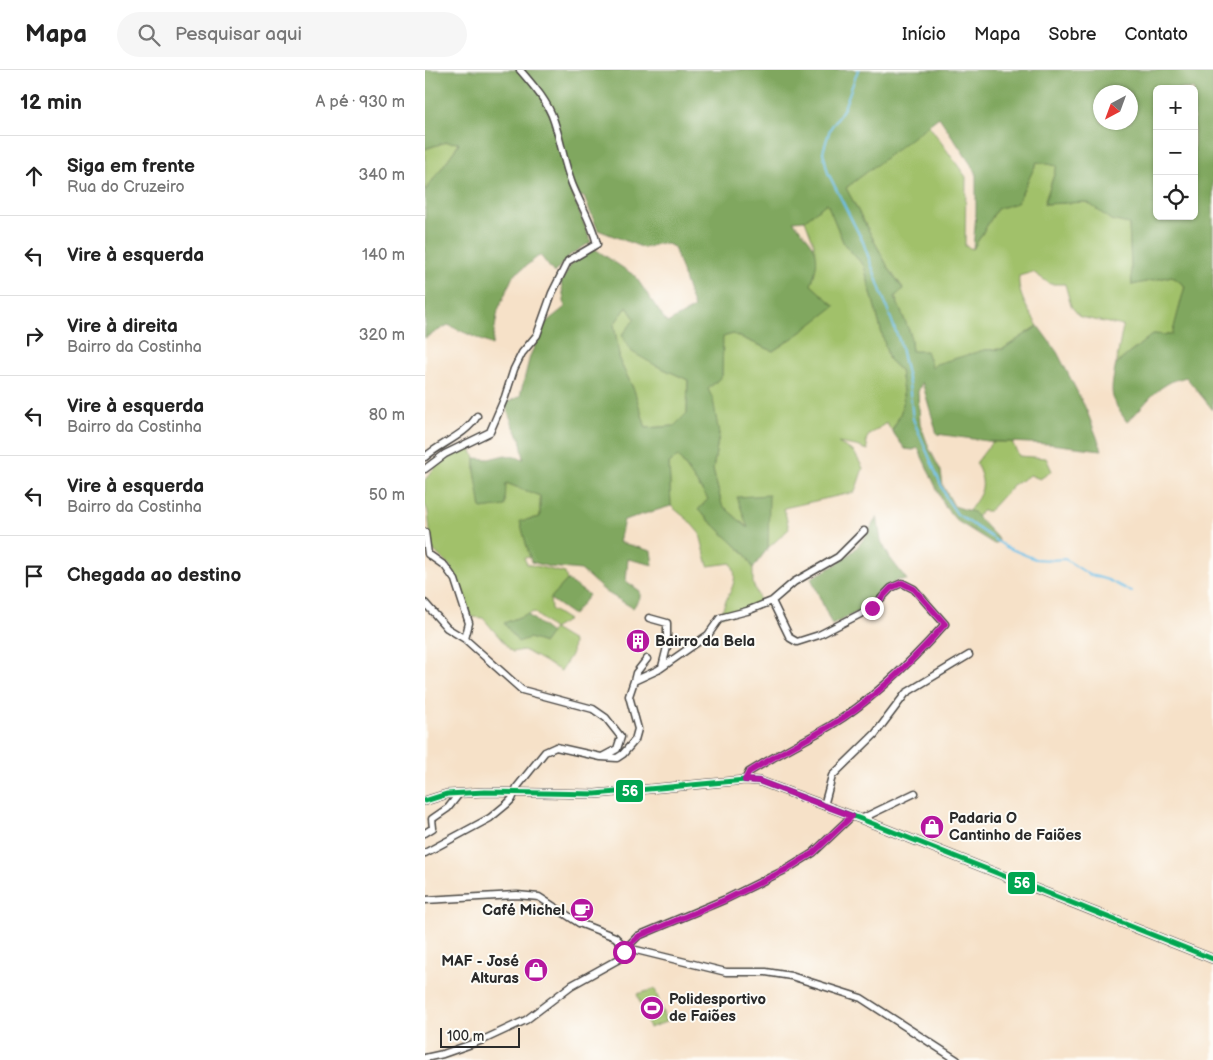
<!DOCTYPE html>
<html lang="pt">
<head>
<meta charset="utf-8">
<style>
  :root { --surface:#fff; --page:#f6f6f6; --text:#222; --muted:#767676; --line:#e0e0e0 }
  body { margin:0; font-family:"Balsamiq Sans",sans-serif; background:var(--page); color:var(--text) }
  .controls { position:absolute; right:15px; top:15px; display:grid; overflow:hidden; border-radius:8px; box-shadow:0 1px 4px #0004 }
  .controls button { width:45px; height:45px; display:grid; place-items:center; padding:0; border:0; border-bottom:1px solid var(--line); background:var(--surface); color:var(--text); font:25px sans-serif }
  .compass { position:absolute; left:668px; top:15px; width:45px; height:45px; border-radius:50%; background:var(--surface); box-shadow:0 1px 4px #0004; rotate:221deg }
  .scale { position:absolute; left:15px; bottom:12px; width:80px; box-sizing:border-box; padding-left:5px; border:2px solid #2b2b2b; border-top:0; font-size:14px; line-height:18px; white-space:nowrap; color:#2b2b2b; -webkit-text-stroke:4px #fdfcf7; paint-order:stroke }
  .stop { position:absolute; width:15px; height:15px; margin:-11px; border:4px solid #b5179e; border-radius:50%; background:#fff }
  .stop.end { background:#b5179e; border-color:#fff; box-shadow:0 1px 5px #0008 }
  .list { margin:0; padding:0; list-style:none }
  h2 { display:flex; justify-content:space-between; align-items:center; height:65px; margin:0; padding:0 20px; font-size:21px }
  h2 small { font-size:16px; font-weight:400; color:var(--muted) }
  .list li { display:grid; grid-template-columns:32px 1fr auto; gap:15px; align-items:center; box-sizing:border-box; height:80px; padding:0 20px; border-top:1px solid var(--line) }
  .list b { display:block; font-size:19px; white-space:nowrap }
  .list p { margin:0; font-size:16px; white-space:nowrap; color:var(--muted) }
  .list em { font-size:16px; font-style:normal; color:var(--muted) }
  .icon { flex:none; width:28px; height:28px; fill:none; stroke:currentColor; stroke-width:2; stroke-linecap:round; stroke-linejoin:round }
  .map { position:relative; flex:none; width:788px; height:990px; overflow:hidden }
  header { display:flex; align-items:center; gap:30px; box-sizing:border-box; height:70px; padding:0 25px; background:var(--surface); border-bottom:1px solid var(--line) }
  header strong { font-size:24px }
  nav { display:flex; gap:28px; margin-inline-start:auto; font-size:18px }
  .search { width:350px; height:45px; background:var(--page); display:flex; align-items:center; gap:12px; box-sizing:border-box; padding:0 18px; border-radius:28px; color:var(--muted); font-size:19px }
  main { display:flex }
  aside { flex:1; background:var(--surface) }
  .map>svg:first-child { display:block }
  .green { fill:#a1c16a; stroke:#66764a; fill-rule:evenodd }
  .forest { fill:#80a75e; stroke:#566944; fill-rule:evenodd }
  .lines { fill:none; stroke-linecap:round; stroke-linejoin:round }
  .stream { stroke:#6dc0e9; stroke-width:2 }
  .minor-casing { stroke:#494643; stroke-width:9 }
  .major-casing { stroke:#494643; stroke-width:10 }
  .minor { stroke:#fff; stroke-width:6 }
  .major { stroke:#f9bc8a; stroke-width:8 }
  .bus-1-casing { stroke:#fdfcf7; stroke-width:9 }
  .bus-1 { stroke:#00a651; stroke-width:5 }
  .route { stroke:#b5179e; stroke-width:6 }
  .labels { text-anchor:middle; stroke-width:4; stroke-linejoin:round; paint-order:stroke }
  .poi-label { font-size:15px; font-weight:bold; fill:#2b2b2b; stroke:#fdfcf7; text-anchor:start }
  .line-badge { stroke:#fdfcf7; stroke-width:2 }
  .badge-label { font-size:14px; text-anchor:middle; font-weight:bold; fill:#fff }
</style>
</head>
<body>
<header>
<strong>Mapa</strong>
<div class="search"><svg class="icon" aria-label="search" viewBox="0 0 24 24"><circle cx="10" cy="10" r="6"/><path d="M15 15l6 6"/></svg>Pesquisar aqui</div>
<nav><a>Início</a><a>Mapa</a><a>Sobre</a><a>Contato</a></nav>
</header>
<main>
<aside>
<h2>12 min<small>A pé · 930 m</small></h2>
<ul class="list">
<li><svg class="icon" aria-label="ahead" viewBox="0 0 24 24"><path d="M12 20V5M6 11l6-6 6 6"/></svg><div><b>Siga em frente</b><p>Rua do Cruzeiro</p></div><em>340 m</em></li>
<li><svg class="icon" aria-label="left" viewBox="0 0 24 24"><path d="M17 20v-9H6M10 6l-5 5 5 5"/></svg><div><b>Vire à esquerda</b></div><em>140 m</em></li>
<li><svg class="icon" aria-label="right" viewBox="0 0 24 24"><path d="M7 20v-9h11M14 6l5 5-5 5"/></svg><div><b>Vire à direita</b><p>Bairro da Costinha</p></div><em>320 m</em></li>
<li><svg class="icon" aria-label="left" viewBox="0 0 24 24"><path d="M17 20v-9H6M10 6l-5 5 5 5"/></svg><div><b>Vire à esquerda</b><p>Bairro da Costinha</p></div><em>80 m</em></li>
<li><svg class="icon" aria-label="left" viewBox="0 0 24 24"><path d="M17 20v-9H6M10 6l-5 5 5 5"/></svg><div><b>Vire à esquerda</b><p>Bairro da Costinha</p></div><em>50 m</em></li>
<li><svg class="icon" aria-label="arrive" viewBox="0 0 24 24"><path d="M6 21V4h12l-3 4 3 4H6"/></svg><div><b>Chegada ao destino</b></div></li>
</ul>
</aside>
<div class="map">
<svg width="788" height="990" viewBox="0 0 788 990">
  <rect width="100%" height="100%" fill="#fdfcf7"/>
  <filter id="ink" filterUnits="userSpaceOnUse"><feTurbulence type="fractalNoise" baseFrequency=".02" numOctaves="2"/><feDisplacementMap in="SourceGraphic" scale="10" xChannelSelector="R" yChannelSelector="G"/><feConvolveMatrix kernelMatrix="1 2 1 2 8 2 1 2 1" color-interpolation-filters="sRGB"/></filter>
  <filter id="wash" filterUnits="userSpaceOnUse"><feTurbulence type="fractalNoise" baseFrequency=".0096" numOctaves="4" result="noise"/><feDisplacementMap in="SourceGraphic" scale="20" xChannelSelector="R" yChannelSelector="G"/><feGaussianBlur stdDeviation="1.12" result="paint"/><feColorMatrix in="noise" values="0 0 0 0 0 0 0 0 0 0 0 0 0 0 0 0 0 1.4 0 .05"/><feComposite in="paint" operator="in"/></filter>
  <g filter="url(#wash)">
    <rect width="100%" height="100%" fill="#f6e1c8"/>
    <!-- green -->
    <path class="green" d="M503 54 541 107 540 176 548 179 572 139 592 132 612 92 632 96 619 134 662 132 686 150 704 154 707 215 747 206 760 216 747 266 728 264 691 294 698 256 655 247 646 236 640 214H625L608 202 594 206C592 225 604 241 613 256L578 279 559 280 507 299 487 281 485 263 470 227 478 218 463 197 421 118Z
      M21 72H34L29 81 0 121V79Z
      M402 132 419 174 439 196 464 290 475 300C479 330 482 333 467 361L461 353 444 365 441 370 443 380 431 376 413 373 429 382 438 398 430 422 359 438 364 459 343 478V425L324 459 297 435 288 400 294 364 283 319 297 306V267L308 264 348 281 375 263 409 236 386 215 389 174 380 150Z
      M202 237 210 249 230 295 263 310 262 343 249 356 221 358 209 320 195 292 189 254Z
      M567 372H587L594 386 621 388 627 401 615 409 605 405 588 415 564 441H557L552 447 544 441C558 421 562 417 551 393Z
      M45 376 50 388V401L57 439 81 413 115 426V447L95 451 105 487 99 488 102 494 140 503 142 510 125 529 126 539 143 550 128 559 148 571 147 583 136 601 99 580 87 582 58 548 47 547 26 497 7 479 3 442 0 434V410L14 392ZM109 542 128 559 119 573 104 568 80 553Z
      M253 386 283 429 273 440 320 484 328 498V514L336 533 296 546C299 526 317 513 306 493L283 496 275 464 263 450 246 436 244 393Z
      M230 919 241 952 224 958 212 924Z"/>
    <!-- forest -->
    <path class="forest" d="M0 0H788V340L761 307C755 309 748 310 742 314 726 323 716 340 702 352 684 327 685 324 691 294L728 264 747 265 760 216 747 206 707 215 704 154 686 150 662 132 619 134 632 96 612 92 592 133 572 139 548 179 551 143V102L514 47 421 118 463 197 478 219 470 227 485 263 487 281H501L507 298 511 294 559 280 578 279 613 256 632 282 661 339 677 380 625 374 562 371 512 364 497 312 493 322 495 353 504 378 516 401 518 416 529 436 548 442 575 471 569 474 532 451 520 437 493 378 488 380 480 379 467 361C482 333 479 330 475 300L464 290 439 196 419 174 402 133 380 150 368 151C390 176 398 181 386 215L410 236 375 263 348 281 308 264 298 267 297 306 283 319 288 329 294 364 288 400 297 435 323 458 312 427 344 425 343 478 328 498 320 484 273 440 283 429 253 386 244 393 246 436 199 450 194 472 226 481 228 495 203 489 201 511 215 521V528L208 538 181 522 156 500 125 497 106 492 95 451 115 447V426L81 413 80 436 56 439 50 401V388L64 389 80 385 99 389 95 368 88 355 80 334 95 326 105 286 120 253 140 237 136 212 147 193 170 179 210 206 242 253 269 238 249 177C234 170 233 175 219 178L173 160 159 127 148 125 166 172 144 186 129 203 115 185 88 206 73 240 67 275 23 255 0 268V121L29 81 34 73 21 72 0 79ZM732 19H769V146H732ZM676 22H706V52H676ZM202 237 210 249 197 265 207 282 230 295 263 310 262 343 249 356 221 358 209 320 195 292 189 254Z
      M452 446 456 471 465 488 482 510H472L444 536 407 555 386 508C418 492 436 480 452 446Z
      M142 510 164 525 148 545 125 529Z
      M102 544 126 563 119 573 104 568 93 572 79 553Z"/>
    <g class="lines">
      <!-- stream -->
      <path class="stream" d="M433 0 419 38 405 59 398 82 403 103 438 172 458 227 475 273 484 314 488 349 522 429 532 444 581 477 610 489 626 490 640 489 663 504 683 510 707 522"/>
    </g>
  </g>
  <g filter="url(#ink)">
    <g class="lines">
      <!-- minor casing -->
      <g class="minor-casing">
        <path id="minor" d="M0 387C16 373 41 365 52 346
          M0 399 20 384 65 362 80 327 89 299 97 283 112 265 127 223 143 191 172 174C167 152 155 134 147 114 139 93 136 72 129 51 123 32 108 15 95 0
          M0 462 3 484 20 496 30 510 44 553 40 569 97 620 168 639 181 648 196 667 192 679 177 687
          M347 531 369 512 413 487 439 461
          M0 533 22 558 40 569
          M224 548 242 553V577L237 597
          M209 611 211 603 222 589
          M399 736 407 706 450 664 481 623 544 585
          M436 749 490 723
          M0 763 8 758 7 749 23 738 34 724
          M0 783 65 748 82 734 87 729 92 717 120 682 131 677 176 687 192 688 198 684 210 670 213 659 204 626 209 611 233 600 283 565 295 548 322 541 347 531 365 568 372 572 394 565 447 538 466 518 477 513 489 519 520 554C486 592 448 630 405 656 381 670 357 682 334 696L324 702 320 710
          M0 830 92 825 114 827 154 853 190 867 198 875
          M205 874 213 866 301 829 362 799 388 783 427 746
          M207 879 301 902H341L366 906 436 928 532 990
          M0 988 18 984 58 970 101 950 147 915 194 889 199 882"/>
      </g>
      <!-- major casing -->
      <g class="major-casing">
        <path id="major" d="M0 731 22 724 60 722 170 724 320 710 334 711 436 749 788 889"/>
      </g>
      <!-- minor -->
      <use href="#minor" class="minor"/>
      <!-- major -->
      <use href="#major" class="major"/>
      <!-- bus-1 casing -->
      <g class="bus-1-casing">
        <path id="bus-1" d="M0 731 22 724 60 722 170 724 320 710 334 711 436 749 788 889"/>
      </g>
      <!-- bus-1 -->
      <use href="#bus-1" class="bus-1"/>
    </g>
  </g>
  <g class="lines" filter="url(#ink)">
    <!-- route -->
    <path class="route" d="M199 882 203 883 206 881 207 877 205 874 214 866 302 829 362 799 388 783 427 746 334 711 320 710 324 702 334 696C357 682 381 670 405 656 449 630 486 592 520 554L489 519 477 513 466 518 447 538"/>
  </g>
  <!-- icons -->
  <defs>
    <g id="building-disc" transform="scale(1.25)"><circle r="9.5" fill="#b5179e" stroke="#fdfcf7"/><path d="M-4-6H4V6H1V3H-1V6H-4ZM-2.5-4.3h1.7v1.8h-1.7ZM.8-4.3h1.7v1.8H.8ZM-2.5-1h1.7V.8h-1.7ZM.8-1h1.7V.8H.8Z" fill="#fff"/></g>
    <g id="shop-disc" transform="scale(1.25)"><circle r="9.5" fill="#b5179e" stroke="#fdfcf7"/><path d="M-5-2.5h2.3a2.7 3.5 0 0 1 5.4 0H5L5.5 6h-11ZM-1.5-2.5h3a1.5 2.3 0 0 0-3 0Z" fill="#fff"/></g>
    <g id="cafe-disc" transform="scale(1.25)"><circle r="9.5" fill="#b5179e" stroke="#fdfcf7"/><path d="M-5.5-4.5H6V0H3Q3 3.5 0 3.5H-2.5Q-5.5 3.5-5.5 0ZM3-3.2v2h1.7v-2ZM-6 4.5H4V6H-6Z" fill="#fff"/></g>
    <g id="stadium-disc" transform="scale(1.25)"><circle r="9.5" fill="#b5179e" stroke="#fdfcf7"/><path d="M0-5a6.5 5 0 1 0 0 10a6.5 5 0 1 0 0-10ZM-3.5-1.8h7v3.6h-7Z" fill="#fff"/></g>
  </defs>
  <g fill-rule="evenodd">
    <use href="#building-disc" x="213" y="571"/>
    <use href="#shop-disc" x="507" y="757"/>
    <use href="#cafe-disc" x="157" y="840"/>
    <use href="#shop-disc" x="111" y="900"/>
    <use href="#stadium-disc" x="227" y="938"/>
  </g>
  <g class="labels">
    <!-- poi labels -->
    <g class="poi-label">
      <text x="230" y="576">Bairro da Bela</text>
      <text x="524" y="753">Padaria O<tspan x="524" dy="17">Cantinho de Faiões</tspan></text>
      <text x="140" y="845" text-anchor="end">Café Michel</text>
      <text x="94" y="896" text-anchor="end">MAF - José<tspan x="94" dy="17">Alturas</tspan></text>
      <text x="244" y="934">Polidesportivo<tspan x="244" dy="17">de Faiões</tspan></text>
    </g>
  </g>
  <g class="line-badge">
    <rect x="190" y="709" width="29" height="24" rx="5" fill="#00a651"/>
    <rect x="582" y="801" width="29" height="24" rx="5" fill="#00a651"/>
  </g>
  <g class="badge-label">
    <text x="205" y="726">56</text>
    <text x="597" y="818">56</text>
  </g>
</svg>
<div class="controls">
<button>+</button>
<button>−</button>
<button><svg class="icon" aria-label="locate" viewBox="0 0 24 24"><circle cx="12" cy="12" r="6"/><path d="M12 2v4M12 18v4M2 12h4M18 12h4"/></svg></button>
</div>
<svg class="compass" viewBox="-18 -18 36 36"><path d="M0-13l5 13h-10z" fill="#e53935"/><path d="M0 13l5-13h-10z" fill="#767676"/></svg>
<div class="scale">100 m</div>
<div class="stop" style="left:199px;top:882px"></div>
<div class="stop end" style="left:447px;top:538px"></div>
</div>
</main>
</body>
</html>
